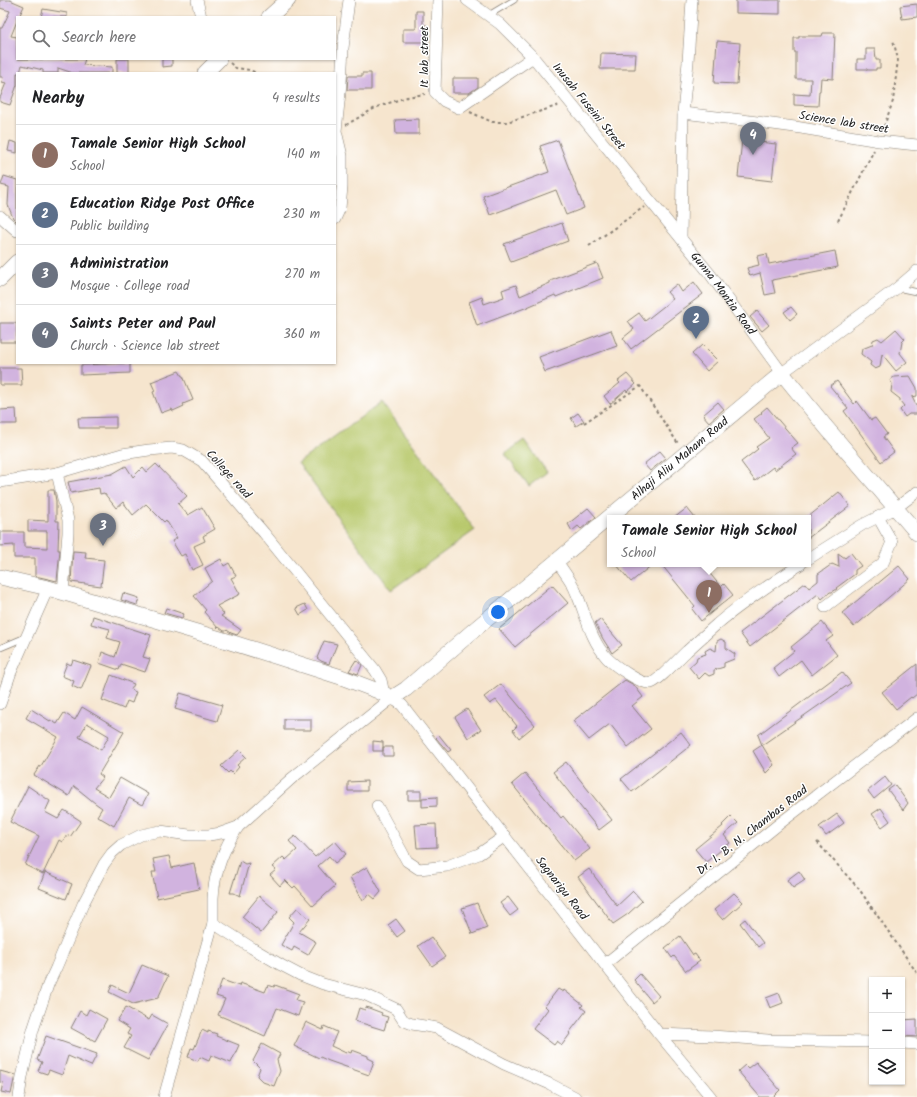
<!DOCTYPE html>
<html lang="en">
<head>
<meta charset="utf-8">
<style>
  :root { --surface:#fff; --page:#f2f2f2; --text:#202124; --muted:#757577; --line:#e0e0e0; --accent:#db2777 }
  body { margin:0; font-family:Kalam,sans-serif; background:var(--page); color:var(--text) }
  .controls { position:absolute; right:12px; bottom:12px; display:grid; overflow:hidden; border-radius:0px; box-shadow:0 1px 3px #0004 }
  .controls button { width:36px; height:36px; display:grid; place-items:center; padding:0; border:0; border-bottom:1px solid var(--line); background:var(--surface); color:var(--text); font:20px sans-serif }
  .you { position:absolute; left:498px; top:612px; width:14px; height:14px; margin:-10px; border:3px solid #fff; border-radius:50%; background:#1a73e8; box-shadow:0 0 0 6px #1a73e833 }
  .badge { display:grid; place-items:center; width:26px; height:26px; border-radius:50%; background:var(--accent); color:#fff; font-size:13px; font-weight:700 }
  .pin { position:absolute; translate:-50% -33px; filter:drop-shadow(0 1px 2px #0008) }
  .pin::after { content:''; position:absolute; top:21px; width:14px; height:12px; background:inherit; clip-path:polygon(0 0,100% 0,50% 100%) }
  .popup { position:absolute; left:607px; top:515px; width:204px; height:52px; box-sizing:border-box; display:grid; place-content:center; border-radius:0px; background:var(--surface); filter:drop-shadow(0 1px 3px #0005); font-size:13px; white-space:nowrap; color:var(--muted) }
  .popup b { font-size:15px; color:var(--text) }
  .popup::after { content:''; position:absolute; left:50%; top:100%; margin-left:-8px; border:8px solid transparent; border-top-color:var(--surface) }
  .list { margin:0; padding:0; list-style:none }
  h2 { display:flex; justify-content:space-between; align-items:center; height:52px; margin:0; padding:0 16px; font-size:17px }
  h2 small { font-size:13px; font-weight:400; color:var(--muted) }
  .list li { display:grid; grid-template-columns:26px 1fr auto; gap:12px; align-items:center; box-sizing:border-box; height:60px; padding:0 16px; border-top:1px solid var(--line) }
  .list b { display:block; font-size:15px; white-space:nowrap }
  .list p { margin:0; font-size:13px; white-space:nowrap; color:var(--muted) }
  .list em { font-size:13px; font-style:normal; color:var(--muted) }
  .icon { flex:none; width:22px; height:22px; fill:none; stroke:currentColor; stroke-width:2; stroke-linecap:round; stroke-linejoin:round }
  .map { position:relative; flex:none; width:917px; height:1097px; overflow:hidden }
  .search { position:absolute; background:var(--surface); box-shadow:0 1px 3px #0004; left:16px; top:16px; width:320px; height:44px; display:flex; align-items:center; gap:10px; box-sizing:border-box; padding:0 14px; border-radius:0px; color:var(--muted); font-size:15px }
  .panel { position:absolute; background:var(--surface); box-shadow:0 1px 3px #0004; left:16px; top:72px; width:320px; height:292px; border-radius:0px }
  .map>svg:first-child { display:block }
  .green { fill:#b7c86a; stroke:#6a7243 }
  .building { fill:#d1b3df; fill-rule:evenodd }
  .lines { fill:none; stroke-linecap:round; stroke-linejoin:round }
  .lane-casing { stroke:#898075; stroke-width:7 }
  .street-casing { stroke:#898075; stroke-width:12 }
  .secondary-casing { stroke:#898075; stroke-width:16 }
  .path { stroke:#898075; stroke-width:2; stroke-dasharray:3 3; stroke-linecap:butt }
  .lane { stroke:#fff; stroke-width:5.5 }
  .street { stroke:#fff; stroke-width:11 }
  .secondary { stroke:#fff; stroke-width:15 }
  .labels { text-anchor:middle; stroke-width:3; stroke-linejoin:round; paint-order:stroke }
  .street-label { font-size:12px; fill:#1c1c1c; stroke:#fff }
</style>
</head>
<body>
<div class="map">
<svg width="917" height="1097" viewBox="0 0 917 1097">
  <rect width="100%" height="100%" fill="#fff"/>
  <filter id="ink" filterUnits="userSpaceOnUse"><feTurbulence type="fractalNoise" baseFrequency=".025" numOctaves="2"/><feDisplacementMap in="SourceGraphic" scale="8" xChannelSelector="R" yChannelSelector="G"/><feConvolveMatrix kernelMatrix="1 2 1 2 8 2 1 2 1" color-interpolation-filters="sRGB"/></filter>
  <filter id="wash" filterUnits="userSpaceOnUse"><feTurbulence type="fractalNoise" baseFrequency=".012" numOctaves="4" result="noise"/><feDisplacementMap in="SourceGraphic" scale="16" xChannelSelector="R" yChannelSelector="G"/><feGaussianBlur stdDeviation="0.9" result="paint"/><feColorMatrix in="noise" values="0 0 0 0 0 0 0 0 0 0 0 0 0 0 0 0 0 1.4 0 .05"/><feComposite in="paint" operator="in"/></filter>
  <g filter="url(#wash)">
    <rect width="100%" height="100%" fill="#f6e5ce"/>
    <!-- green -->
    <path class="green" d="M382 402 475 530 391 590 298 463Z
      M524 440 547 472 529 486 505 454Z"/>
    <g id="blocks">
      <!-- building -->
      <path class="building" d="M0 0H10L24 6 19 17H17V21L11 36 17 37V59H85L83 65 112 67V73H73L58 68V73H43V70L22 65 20 73H17V85L10 105 0 102V98L6 83 2 82 3 77H0V28H2L10 11 0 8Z
        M736 0H780V14L736 13Z
        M917 4V17L902 19 900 6Z
        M43 9 67 13V17H41Z
        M416 11H423V25H427V42H403V29H416Z
        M823 33H835L833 79 821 78 820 91H819L818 106 794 105V94L810 95 811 79H796V52H794V38H799V36H822Z
        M717 41 740 43 737 84 714 83Z
        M866 49H875L876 60H880V68H876V70H867V69H857V59H866Z
        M601 53 636 54 635 69H600Z
        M117 59H129V73H117Z
        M162 59H172V66L162 67Z
        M362 73H371V90H347L348 76H362Z
        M453 78H478V87L469 93H453Z
        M419 119V134H396L395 120Z
        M558 140 584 208 566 215 556 190 490 215 483 196 549 172 540 146Z
        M742 140 776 144 772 181 738 177Z
        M10 141 17 143V153L8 151Z
        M4 176 17 180V222L13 218 8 205 9 187 1 185Z
        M562 223 568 241 511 262 504 244Z
        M835 251 838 267 772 280 775 293 765 295 760 273 750 276 747 268 759 265 757 256 767 254 769 264Z
        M597 263 603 278 556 297 555 295 525 308 477 326 469 302 482 297 484 304 504 297 502 290 516 285 520 296 550 283V281Z
        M694 282 703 294 631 349 623 338 634 329 628 321 639 313 645 321 673 299 667 292 677 284 682 292Z
        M791 307 797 314 790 320 784 312Z
        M757 311 769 325 762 331 750 317Z
        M0 323H17V342H0Z
        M896 329 905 339 902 342 900 353 907 362 896 371 882 354 880 367 875 369 870 365 871 362 861 354 862 349 872 345 873 340 878 338 882 341Z
        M611 330 617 346 545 372 539 357Z
        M702 345 718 361 707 371 692 354Z
        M130 363V373L81 375V365Z
        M0 368H21L22 385H0Z
        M179 371 182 376H183L193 400 183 404 184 406 173 411 172 409 161 413 153 392 155 391 151 382Z
        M627 374 636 384 627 392 626 390 610 404 604 396 620 383 618 381Z
        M910 376 917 388V396L912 397 917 407V414H909L905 417 900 410 904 406 900 401V399L891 392 892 384 890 380 894 377Z
        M837 381 854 404 857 401 871 420 875 418 887 434 883 437 894 452 881 462 844 411 848 408 830 386Z
        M718 402 724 409 709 422 703 415Z
        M767 407 798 443 791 448 796 454 775 470 773 467 755 481 741 462 758 449 756 447 769 438 754 419 762 413 761 412Z
        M16 409 17 424H0V410Z
        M578 413 584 421 576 426 571 418Z
        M116 417V428H79L78 418Z
        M660 451 666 458 650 471 644 464Z
        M156 464 187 496 178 504 188 515 202 507 215 529 203 536 205 541 194 546 203 565 192 570 185 554 181 556 172 541 177 538 166 520 164 522 146 504 133 515 123 502 116 508 104 493 100 494 99 488 71 493 68 482 112 474 126 466 133 477 143 467 147 472Z
        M48 490H54L56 501V521H59L58 550H60L57 581 35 576V558H14V545L0 546V532H24V547L47 548V531H28V520L48 521Z
        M839 492 850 506 808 538V517Z
        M588 508 596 517 581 529 578 526 572 531 568 524Z
        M687 508 695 518H674Z
        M73 551 86 552 85 558 104 560 101 586 71 582Z
        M838 553 845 558 851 553 861 566 855 570V574L836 588 837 589 832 592H830L822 599 818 594 750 647 740 633 805 583 809 588 818 581V574L828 567 832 564 839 567Z
        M221 559 224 566 229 563 236 576 231 578 240 594 217 606 224 614 221 616 241 630 237 635 231 633 227 630 226 631H224L219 627 218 628 204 612 206 610 194 596 212 581 205 568Z
        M616 564H653L631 582Z
        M661 564H702L721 587 724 584 733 595 701 621 692 609 695 606Z
        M899 566 910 579 854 627 842 613Z
        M552 585 568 603 515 647 499 629Z
        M123 593 139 598 137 605 121 600Z
        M305 604 308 610 300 615 296 608Z
        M166 608 184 614 182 618 164 613Z
        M93 616 151 635 143 657 150 659 145 672 121 664 119 670 99 663 102 652 115 657 120 642 107 638 110 629 91 624Z
        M600 619 622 645 612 653 603 639 595 623Z
        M822 622 833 636 826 641 837 655 812 675 801 660 779 677 773 668 794 651 791 647Z
        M721 639 726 642V648L735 654 734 659 724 663V667L714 670V674L709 676 705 673 699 679 689 667 696 661 697 657 706 654 705 651 710 648 716 651 717 641Z
        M324 641 337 644 329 664 321 661 317 658Z
        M73 660 91 666 81 690 72 686 74 681 62 676 67 663 71 665Z
        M356 660 362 665 358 674 349 671Z
        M917 664V694L912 698 911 697 896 709 882 692Z
        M842 672 851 683 762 745 758 735Z
        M111 675 134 684 131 690 136 692 132 703 127 701 124 709 102 700Z
        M625 680 634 685 643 697 632 706 651 729 628 747 610 724 589 740 573 721Z
        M501 684 535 725 519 738 513 730 517 726 496 700 490 704 484 697Z
        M180 693 222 705 217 721 175 709Z
        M82 707 124 732 99 774 103 777 94 788 109 797 120 778 148 794 142 805 129 798 114 826 97 816 102 808 95 803 74 786 69 796 34 775 40 766H41L58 737 26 718 31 709 50 721V720L57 724 64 713 75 720ZM87 723 109 736 101 750 79 737Z
        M467 709 481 730 468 738 455 717Z
        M284 719H311V730H284Z
        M681 732 691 745 632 792 621 779Z
        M439 735 451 750 448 752 436 738Z
        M373 741 383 742V751H373Z
        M762 745 774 765 766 773 753 751Z
        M383 747H393V756H383Z
        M239 750 246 757 237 765 239 767 233 774 230 771 228 773 221 766Z
        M566 762 612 820 599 830 553 772Z
        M525 773 561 818 563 816 590 849 574 861 512 784Z
        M885 777 891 785 874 799 868 791Z
        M367 781V791H348V782Z
        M895 785 908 803 903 810 888 790Z
        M28 786 50 801 45 812 58 819 64 810 81 821 70 837 67 835 62 842 59 840 43 874 25 865 39 836 10 822Z
        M408 791H421V800H408Z
        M437 797V806L422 807V798Z
        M881 808 890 821 882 827 872 814Z
        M837 814 844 823 826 836 819 827Z
        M731 816 738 823 724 835 730 843 706 862 695 849 723 826 722 825Z
        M436 824 437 847 417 848 415 825Z
        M295 836 315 857 335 841 346 854 335 863 329 856 318 866 335 886 313 906 295 886 293 888 285 880 280 886 270 875 276 870 272 867 283 857 286 860 297 850 289 841Z
        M169 856 172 868 194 863 199 889 157 898 152 872H156L153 859Z
        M240 861 245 864 249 863 240 896 234 893H230Z
        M367 867 381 892 375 899 369 894 363 901 350 877Z
        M589 869 617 906 633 891 642 901 628 914 613 924 578 877Z
        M799 871 805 880 793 888 787 880Z
        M45 872 72 884 66 899 39 888Z
        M734 893 743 902 723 920 714 910Z
        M259 896 278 912 261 933 242 917Z
        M508 897 518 910 510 916 500 903Z
        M477 903 487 928 472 934 462 908Z
        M297 908 310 919 299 932 316 942 308 955 294 947 292 951 281 945 294 922 289 917Z
        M396 919 405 931 397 937 388 925Z
        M745 919 763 943 758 947 740 923Z
        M680 936 693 955 695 954 700 961 686 971 674 956 672 958 665 948Z
        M431 937 445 957 432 966 418 946Z
        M142 965 168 976 158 998 133 1004 109 992 112 985 129 993Z
        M640 974 659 996 652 1002 634 980Z
        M222 980 239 986 240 983 265 992 268 985 274 987 275 985 299 994 296 1000 303 1002 298 1016 277 1008 265 1036 249 1029V1028L218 1015 225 999 216 996Z
        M558 989 563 992 564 990 583 1005 581 1007 586 1011 569 1033 570 1034 562 1045 557 1041 554 1045 533 1029 548 1009 545 1006Z
        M779 993 783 1003 770 1008 766 998Z
        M126 1007 149 1020 152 1015 168 1024 148 1060 124 1048 131 1036 127 1034 130 1029 117 1021Z
        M366 1007 382 1013 381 1015 388 1017 384 1030 355 1021 359 1008 365 1010Z
        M89 1009 107 1019 95 1041 71 1028 80 1011 86 1015Z
        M917 1019V1037L902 1036V1020Z
        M306 1022 323 1030 324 1026 337 1032 331 1046 346 1053V1051L351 1053 352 1050 368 1056V1058L374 1061 369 1075 329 1061 320 1057 319 1058 294 1046Z
        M202 1030 208 1033V1031L217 1034 216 1036 239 1045 231 1063 211 1055 209 1061 200 1057 198 1061 188 1057 191 1048 194 1049Z
        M46 1036 97 1054 91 1066 68 1056 62 1075 49 1070 47 1074 38 1071 42 1062 37 1060Z
        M262 1044 280 1054 277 1060 280 1071 274 1086 263 1082 257 1076 260 1068 253 1061Z
        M756 1062 780 1090 773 1097H760L738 1071 745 1065 748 1068Z
        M0 1071 15 1075 11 1094 1 1092 3 1083 0 1082Z"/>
    </g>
  </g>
  <g filter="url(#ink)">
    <use href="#blocks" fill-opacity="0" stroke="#898075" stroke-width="1"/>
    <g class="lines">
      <!-- lane casing -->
      <g class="lane-casing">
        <path id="lane" d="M489 15 514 0
          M898 288 917 292
          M0 648 26 637"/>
      </g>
      <!-- street casing -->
      <g class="street-casing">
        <g id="street">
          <path d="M197 0 201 17"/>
          <path d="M438 0 435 92 444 101 459 108 533 57"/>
          <path id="s1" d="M467 0 500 24 533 57 710 274 782 373 897 288 917 271"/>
          <path d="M683 113 742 120 795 127 879 141 917 145"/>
          <path d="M0 216 17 231"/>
          <path d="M335 219 340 208 342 187V156L336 131 341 83 343 48 349 0"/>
          <path d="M681 238 683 113 688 62 692 0"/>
          <path d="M57 473 68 520V533L63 592"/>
          <path d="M0 482 57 473 122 454 149 450 172 448 183 450 202 461 264 533 375 670 381 680 384 694"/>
          <path d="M808 559 862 525 896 508 917 492"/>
          <path d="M557 561C563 571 572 581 576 592 586 615 590 639 607 658 614 665 641 685 651 683 659 681 680 657 687 651 697 642 707 633 717 624 743 602 772 583 801 564"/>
          <path d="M825 607 883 563 892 542 878 517"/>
          <path d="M0 704 11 672 48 588"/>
          <path d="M377 806 407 861 419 869 447 866 479 854 505 836"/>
          <path d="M213 923 252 948 281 965 300 975 323 984 366 995 396 1009 403 1020 407 1022 412 1024 437 1028 504 1064 550 1084 575 1097"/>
          <path d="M605 964 779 824 917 718"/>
          <path d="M659 1034 712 1036 768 1040 872 1042"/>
          <path d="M902 1043 917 1044"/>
          <path d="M19 1097 22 1077 33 1030 48 985 56 968 83 904 104 864 112 853 121 845 141 835 160 831 189 835H209L221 833 238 827"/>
          <path d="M164 1097 213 923C213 915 213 906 213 898 214 873 224 847 238 827L291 779 392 698 402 705 659 1034 711 1097"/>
        </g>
      </g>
      <!-- secondary casing -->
      <g class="secondary-casing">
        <g id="secondary">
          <path d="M269 17 288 0"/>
          <path d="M205 73 219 59"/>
          <path d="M0 279 17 262"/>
          <path id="s2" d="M0 577 48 588 227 641 341 677 378 691 392 698 406 689 474 630 782 373 825 426 917 533"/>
        </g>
      </g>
      <!-- path -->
      <path class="path" d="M230 63 236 68 250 70 256 73
        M470 112 492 122H507L560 105
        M346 125 377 107 407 97 425 94
        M882 132 893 101 898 59 893 40
        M838 221 874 150
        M589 246 644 207
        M584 423 640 386 679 445
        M817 842 859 889 917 973"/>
      <!-- lane -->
      <use href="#lane" class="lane"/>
      <!-- street -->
      <use href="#street" class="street"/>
      <!-- secondary -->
      <use href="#secondary" class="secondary"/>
    </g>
  </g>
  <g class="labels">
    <!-- street labels -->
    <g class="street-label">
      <text transform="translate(424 57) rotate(-90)" y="4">It lab street</text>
      <text transform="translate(589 106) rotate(51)" y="4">Inusah Fuseini Street</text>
      <text transform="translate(844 122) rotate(9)" y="4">Science lab street</text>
      <text dy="4" stroke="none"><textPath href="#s1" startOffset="391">Gunna Montia Road</textPath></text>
      <text dy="4" stroke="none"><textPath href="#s2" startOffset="785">Alhaji Aliu Maham Road</textPath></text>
      <text transform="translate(229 474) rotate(48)" y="4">College road</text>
      <text transform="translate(752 830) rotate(-38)" y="4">Dr. I. B. N. Chambas Road</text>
      <text transform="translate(562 888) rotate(52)" y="4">Sagnarigu Road</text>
    </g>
  </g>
</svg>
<div class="controls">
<button>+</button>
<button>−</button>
<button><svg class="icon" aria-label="layers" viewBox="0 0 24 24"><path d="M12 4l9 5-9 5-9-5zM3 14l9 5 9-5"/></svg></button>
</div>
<div class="you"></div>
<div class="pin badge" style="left:709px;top:613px;background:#8d6e63">1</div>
<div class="popup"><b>Tamale Senior High School</b>School</div>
<div class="pin badge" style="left:696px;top:339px;background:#5c6f8a">2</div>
<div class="pin badge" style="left:103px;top:546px;background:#6b7280">3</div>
<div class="pin badge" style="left:753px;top:155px;background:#6b7280">4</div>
<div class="search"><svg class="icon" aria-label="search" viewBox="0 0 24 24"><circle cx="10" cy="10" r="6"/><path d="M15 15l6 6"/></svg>Search here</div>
<section class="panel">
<h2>Nearby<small>4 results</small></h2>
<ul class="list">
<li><span class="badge" style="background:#8d6e63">1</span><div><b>Tamale Senior High School</b><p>School</p></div><em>140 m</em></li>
<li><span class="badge" style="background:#5c6f8a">2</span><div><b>Education Ridge Post Office</b><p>Public building</p></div><em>230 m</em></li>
<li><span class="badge" style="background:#6b7280">3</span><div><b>Administration</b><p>Mosque · College road</p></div><em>270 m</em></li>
<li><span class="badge" style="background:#6b7280">4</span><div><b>Saints Peter and Paul</b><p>Church · Science lab street</p></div><em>360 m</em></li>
</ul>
</section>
</div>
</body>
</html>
